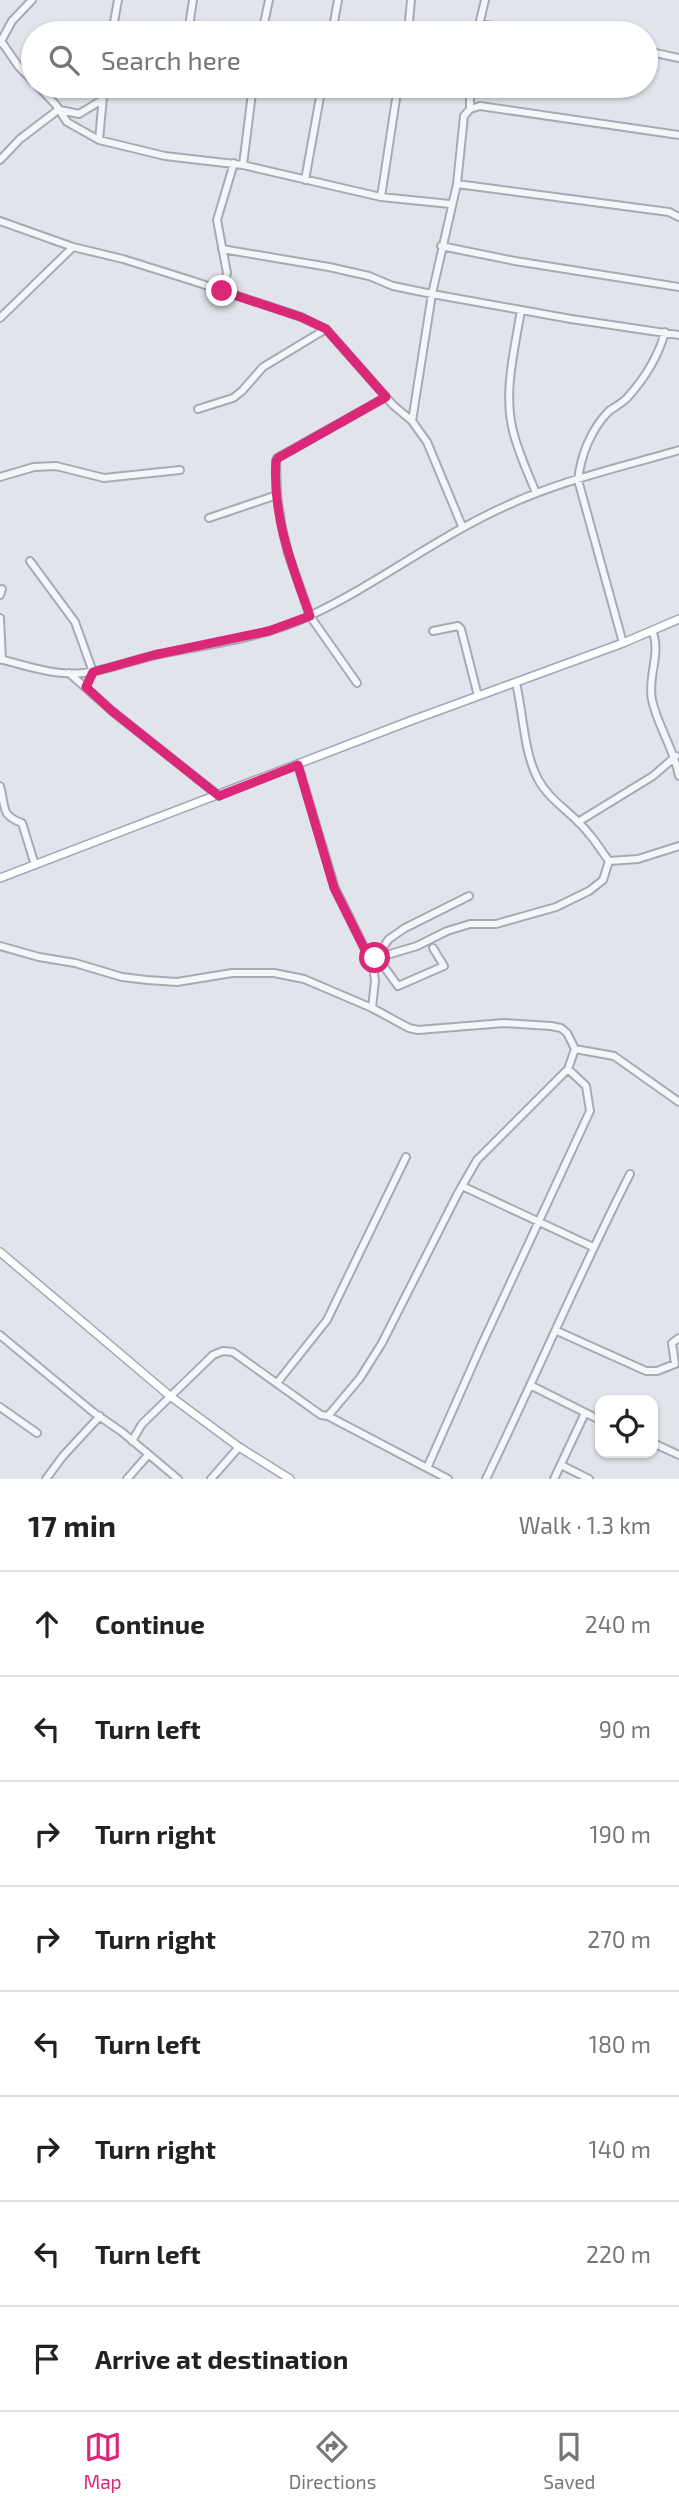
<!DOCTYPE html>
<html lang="en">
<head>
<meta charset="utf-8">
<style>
  :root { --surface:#fff; --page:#f2f2f2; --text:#222; --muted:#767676; --line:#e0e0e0; --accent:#db2777 }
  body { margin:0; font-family:"Exo 2",sans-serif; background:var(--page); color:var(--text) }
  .controls { position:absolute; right:21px; bottom:21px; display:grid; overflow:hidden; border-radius:14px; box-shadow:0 2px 5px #0004 }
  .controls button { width:63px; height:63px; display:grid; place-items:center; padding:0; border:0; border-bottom:2px solid var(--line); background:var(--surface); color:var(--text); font:35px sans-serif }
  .stop { position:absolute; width:21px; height:21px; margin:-16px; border:5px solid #db2777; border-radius:50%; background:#fff }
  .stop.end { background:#db2777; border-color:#fff; box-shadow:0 2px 7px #0008 }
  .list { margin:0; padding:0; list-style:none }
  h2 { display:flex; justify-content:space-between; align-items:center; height:91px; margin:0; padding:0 28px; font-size:30px }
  h2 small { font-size:23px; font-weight:400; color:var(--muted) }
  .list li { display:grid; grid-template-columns:46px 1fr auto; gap:21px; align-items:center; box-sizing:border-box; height:105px; padding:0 28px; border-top:2px solid var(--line) }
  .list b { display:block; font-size:26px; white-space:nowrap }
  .list em { font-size:23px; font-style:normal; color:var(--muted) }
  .icon { flex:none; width:38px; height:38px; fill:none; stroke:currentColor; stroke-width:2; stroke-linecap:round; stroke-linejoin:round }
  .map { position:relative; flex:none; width:679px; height:1479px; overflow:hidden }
  .search { position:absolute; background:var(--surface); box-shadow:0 2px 5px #0004; left:21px; right:21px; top:21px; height:77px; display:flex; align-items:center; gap:18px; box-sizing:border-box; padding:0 24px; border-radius:38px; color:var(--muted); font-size:26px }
  .sheet { height:931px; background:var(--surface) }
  nav { display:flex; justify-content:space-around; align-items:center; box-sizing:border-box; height:98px; border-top:2px solid var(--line); background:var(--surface); font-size:19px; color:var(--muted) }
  nav a { display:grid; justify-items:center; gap:4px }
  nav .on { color:var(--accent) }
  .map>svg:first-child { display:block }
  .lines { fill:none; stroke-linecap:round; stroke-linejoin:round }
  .minor-casing { stroke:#a7aab5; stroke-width:10 }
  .major-casing { stroke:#a1a7b7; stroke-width:10 }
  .minor { stroke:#f5f6f9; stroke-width:6 }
  .major { stroke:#fff; stroke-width:7 }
  .route { stroke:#db2777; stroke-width:9 }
</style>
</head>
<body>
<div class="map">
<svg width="679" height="1479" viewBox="0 0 679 1479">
  <rect width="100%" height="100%" fill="#e2e4eb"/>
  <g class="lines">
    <!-- minor casing -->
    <g class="minor-casing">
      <path id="minor" d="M479 24 538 33
        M112 33 118 0
        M188 33 193 0
        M262 33 269 0
        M332 33 338 0
        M408 33 411 0
        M477 33 485 0
        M1 41 19 67 33 81
        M0 43 12 21 32 0
        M646 51 679 58
        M38 86 56 105 67 122 99 140
        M104 86 99 140 165 156 243 165 252 93 208 86
        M470 109 480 106 679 135
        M60 110 79 114 102 100
        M0 160 20 139 58 110
        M243 165 381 197 450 204
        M305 180 322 86
        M457 184 669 212 679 217
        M381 197 398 86
        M0 221 73 247 123 259 193 281 301 317 326 329 393 405 412 421 427 442 462 526
        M441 246 515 261 679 287
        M222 249 329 267 369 276 393 286 432 294 571 319 679 335
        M222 291 227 273 217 220 234 163
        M521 310C515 348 503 392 513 431 518 452 528 473 536 493
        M0 318 73 247
        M198 409 233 398 242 391 263 367 326 329
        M412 421 432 294 457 184 464 116 470 109V86
        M0 477 34 467 56 466 104 478 180 470
        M209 518 277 495
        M30 561 75 622 93 672 86 687
        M0 595 2 589
        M0 618 2 660
        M433 631 458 626 461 629 478 696
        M652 631C662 652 647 677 652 700 658 727 674 749 679 776
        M623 643 578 480C581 455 591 429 609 411 615 407 622 403 627 398 645 378 658 358 665 332
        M0 659C26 666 56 676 83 673 110 670 135 659 160 654 210 644 263 638 309 616 378 584 438 536 508 505 562 480 622 467 679 450
        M69 673 112 711 219 796
        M357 683 310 616 288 553 282 528 277 495 276 461 277 458 386 397
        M0 786C6 807 0 815 22 823L35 865
        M578 822 653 776 676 756
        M609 861 638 859 679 846
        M0 946 39 957 75 963 122 977 147 980 177 982 232 973H274L304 979 372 1008
        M376 957 389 939 405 928 469 896
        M377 957 398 986 444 966 433 948
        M370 960 417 946 447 931 470 924H496L556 907 589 891 603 880 609 861C602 852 597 843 590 835 575 814 550 802 538 779 524 754 523 712 516 683
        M575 1049 614 1056 679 1102
        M462 1186 593 1247
        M557 1331 646 1371H657L675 1364 672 1343 679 1338
        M0 1335 93 1412 122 1432 178 1479
        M277 1383 327 1320 406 1157
        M532 1386 600 1420
        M0 1407 37 1433
        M328 1416 448 1479
        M132 1441 142 1424 213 1355 223 1351 233 1352 321 1415 328 1416 360 1378 382 1343 458 1193 477 1160 568 1069 575 1049 567 1033 561 1028 551 1026 504 1023 418 1030 409 1028 372 1008 375 981 373 965 335 888 298 765
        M653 1443 679 1455
        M561 1465 589 1479
        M427 1468 482 1344 590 1111 586 1086 568 1069
        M46 1479 63 1456 100 1416
        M127 1479 148 1455
        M211 1479 239 1447
        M486 1479C535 1378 579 1274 630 1174
        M554 1479 585 1413"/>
    </g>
    <!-- major casing -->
    <g class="major-casing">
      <path id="major" d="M0 878 410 721 623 643 679 619
        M0 1252 170 1396 239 1447 290 1479"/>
    </g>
    <!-- minor -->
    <use href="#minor" class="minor"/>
    <!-- major -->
    <use href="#major" class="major"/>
  </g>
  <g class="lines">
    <!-- route -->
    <path class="route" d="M222 291 301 317 326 329 386 397 278 458 276 461C272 515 292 566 310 616L269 631 154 655 93 672 86 687 112 711 219 796 298 765 334 888 370 960 375 958"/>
  </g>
</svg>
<div class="controls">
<button><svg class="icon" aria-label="locate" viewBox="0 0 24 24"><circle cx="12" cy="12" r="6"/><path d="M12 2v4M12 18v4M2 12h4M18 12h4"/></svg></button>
</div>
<div class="stop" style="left:375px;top:958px"></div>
<div class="stop end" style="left:222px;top:291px"></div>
<div class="search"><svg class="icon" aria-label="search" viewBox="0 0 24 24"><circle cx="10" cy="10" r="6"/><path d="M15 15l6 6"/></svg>Search here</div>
</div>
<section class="sheet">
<h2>17 min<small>Walk · 1.3 km</small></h2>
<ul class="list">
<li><svg class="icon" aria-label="ahead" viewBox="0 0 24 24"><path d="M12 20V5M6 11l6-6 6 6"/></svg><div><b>Continue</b></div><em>240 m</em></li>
<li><svg class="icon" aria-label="left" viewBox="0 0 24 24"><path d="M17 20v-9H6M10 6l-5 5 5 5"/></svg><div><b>Turn left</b></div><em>90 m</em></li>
<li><svg class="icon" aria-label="right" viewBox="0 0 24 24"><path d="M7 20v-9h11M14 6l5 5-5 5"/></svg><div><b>Turn right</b></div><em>190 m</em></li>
<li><svg class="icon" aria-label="right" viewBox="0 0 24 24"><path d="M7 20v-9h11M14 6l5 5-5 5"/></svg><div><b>Turn right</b></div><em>270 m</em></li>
<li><svg class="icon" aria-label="left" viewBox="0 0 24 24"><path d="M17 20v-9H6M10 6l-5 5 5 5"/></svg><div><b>Turn left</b></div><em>180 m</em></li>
<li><svg class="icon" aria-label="right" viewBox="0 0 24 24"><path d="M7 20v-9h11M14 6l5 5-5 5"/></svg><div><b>Turn right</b></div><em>140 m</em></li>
<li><svg class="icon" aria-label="left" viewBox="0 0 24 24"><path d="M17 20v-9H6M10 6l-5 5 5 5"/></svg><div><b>Turn left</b></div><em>220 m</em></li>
<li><svg class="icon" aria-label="arrive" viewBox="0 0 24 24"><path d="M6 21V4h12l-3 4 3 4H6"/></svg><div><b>Arrive at destination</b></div></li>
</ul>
</section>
<nav>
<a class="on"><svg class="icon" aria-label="map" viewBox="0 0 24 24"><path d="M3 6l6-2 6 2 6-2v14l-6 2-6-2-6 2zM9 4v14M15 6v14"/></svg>Map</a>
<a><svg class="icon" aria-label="directions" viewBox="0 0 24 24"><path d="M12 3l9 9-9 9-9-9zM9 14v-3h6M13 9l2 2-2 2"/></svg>Directions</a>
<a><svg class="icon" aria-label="saved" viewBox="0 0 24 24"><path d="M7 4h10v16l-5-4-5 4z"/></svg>Saved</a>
</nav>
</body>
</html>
